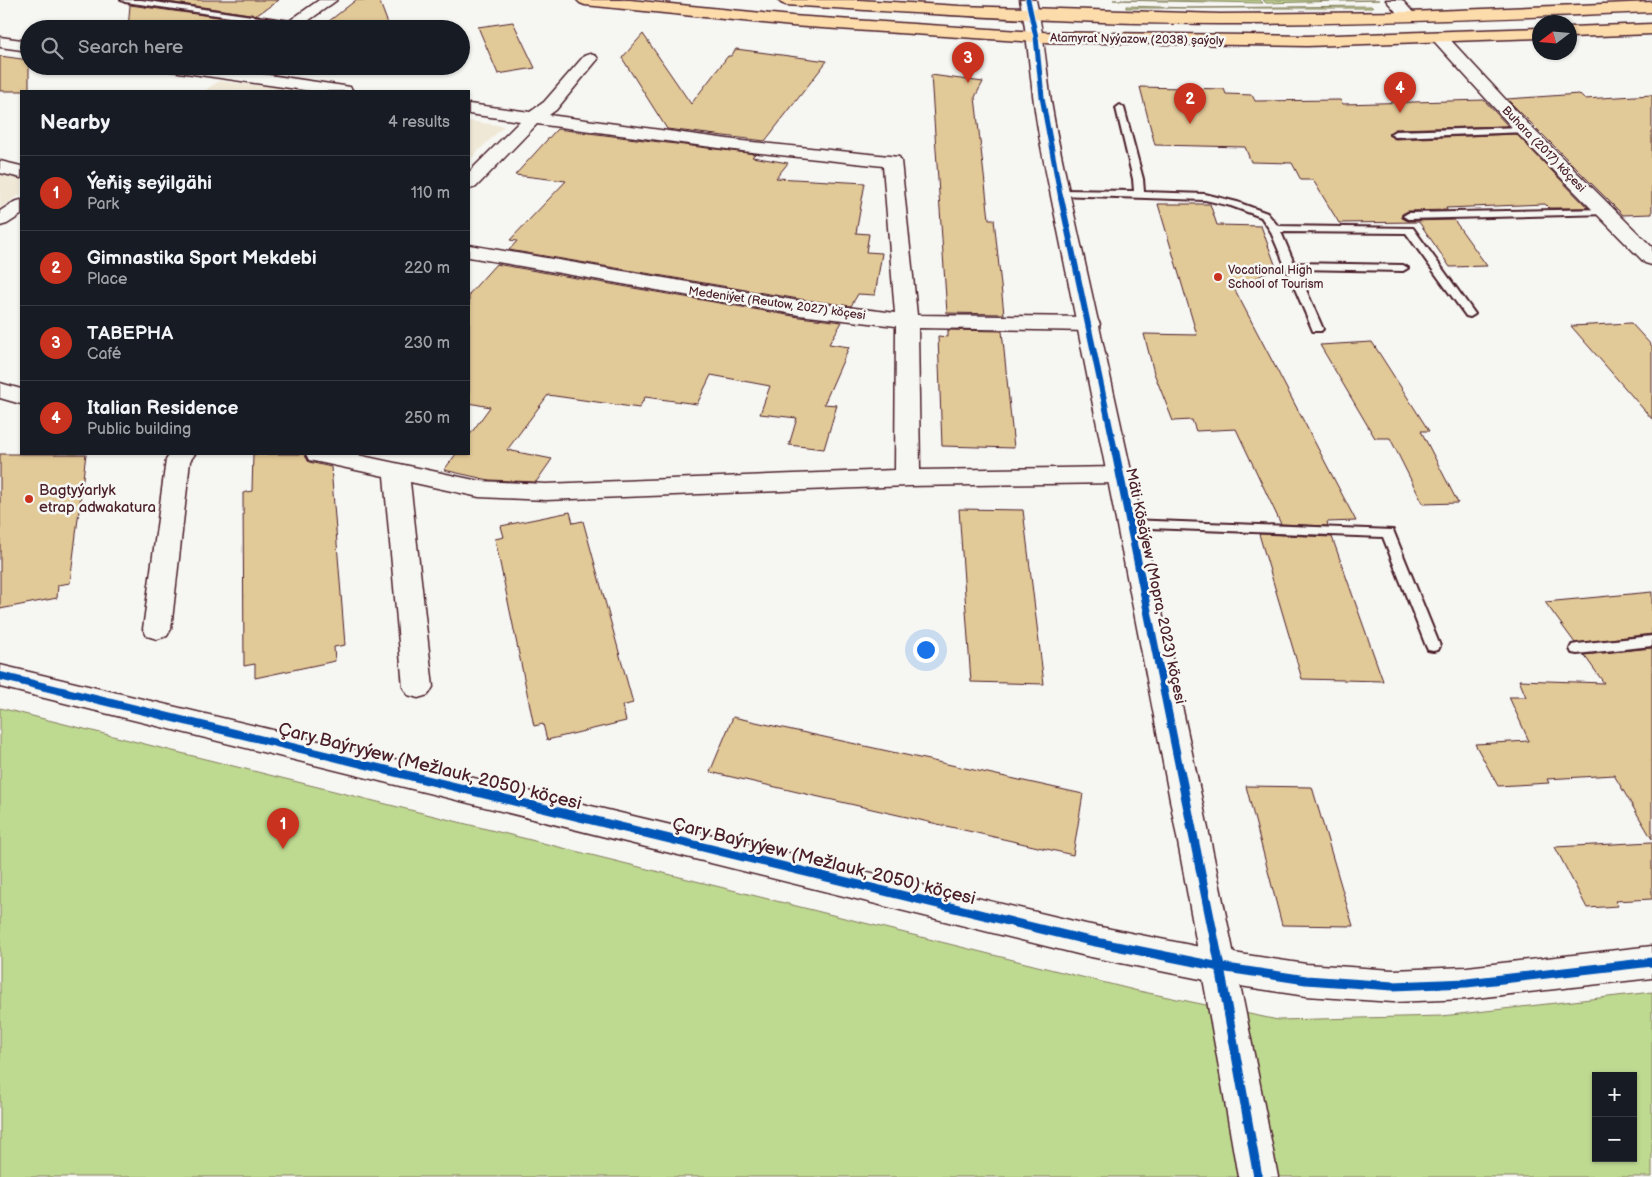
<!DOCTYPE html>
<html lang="en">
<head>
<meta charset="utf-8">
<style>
  :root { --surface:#171b24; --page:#242831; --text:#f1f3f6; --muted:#9ea1a6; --line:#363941; --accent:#c8321e }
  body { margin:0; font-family:"Balsamiq Sans",sans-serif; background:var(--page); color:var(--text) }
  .controls { position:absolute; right:15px; bottom:15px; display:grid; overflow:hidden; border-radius:0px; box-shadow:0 1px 4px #0004 }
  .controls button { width:45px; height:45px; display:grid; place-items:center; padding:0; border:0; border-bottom:1px solid var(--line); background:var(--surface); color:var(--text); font:25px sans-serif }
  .compass { position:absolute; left:1532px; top:15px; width:45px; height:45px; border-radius:50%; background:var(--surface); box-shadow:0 1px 4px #0004; rotate:254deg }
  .you { position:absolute; left:925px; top:649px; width:18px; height:18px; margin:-12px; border:4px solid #fff; border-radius:50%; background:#1a73e8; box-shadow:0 0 0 8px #1a73e833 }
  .badge { display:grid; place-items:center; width:32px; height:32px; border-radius:50%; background:var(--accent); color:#fff; font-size:16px; font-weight:700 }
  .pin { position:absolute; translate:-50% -41px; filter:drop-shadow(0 1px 2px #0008) }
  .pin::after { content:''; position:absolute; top:26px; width:18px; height:15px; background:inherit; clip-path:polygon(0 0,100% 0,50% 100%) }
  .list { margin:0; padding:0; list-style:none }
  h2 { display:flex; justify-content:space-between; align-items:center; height:65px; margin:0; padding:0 20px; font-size:21px }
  h2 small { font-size:16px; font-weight:400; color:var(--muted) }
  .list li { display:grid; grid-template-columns:32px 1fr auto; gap:15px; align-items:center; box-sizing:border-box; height:75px; padding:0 20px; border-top:1px solid var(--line) }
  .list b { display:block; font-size:19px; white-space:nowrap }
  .list p { margin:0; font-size:16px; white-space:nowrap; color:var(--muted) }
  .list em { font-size:16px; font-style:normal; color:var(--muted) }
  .icon { flex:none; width:28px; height:28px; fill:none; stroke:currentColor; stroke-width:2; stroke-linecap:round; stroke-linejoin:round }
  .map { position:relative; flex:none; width:1652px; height:1177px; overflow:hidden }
  .search { position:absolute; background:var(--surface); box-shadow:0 1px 4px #0004; left:20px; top:20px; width:450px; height:55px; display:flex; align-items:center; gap:12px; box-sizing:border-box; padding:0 18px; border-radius:28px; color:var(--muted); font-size:19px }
  .panel { position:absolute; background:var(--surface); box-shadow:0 1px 4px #0004; left:20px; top:90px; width:450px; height:365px; border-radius:0px }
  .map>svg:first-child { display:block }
  .built { fill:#f0e8d7 }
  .green { fill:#bed990; stroke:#847c5e; fill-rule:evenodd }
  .building { fill:#e2c998; stroke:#4a1f2b }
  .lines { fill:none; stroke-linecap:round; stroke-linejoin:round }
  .lane-casing { stroke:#4a1f2b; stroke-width:4 }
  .street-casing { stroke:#4a1f2b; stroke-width:3 }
  .secondary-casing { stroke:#4a1f2b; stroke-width:3 }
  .primary-casing { stroke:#4a1f2b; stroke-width:3 }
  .lane { fill:#f6f6f2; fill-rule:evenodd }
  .street { fill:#f6f6f2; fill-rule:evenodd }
  .secondary { fill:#f6f6f2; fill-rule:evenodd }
  .primary { fill:#fddcac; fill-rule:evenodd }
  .cycleway-far3-casing { stroke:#f6f6f2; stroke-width:7 }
  .cycleway-far2-casing { stroke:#f6f6f2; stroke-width:9 }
  .cycleway-far1-casing { stroke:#f6f6f2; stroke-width:11 }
  .cycleway-casing { stroke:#f6f6f2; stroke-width:12 }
  .cycleway-far3 { stroke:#0057b8; stroke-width:5 }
  .cycleway-far2 { stroke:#0057b8; stroke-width:6 }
  .cycleway-far1 { stroke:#0057b8; stroke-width:8 }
  .cycleway { stroke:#0057b8; stroke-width:9 }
  .poi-dot { fill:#c8321e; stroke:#f6f6f2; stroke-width:2 }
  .labels { text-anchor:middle; stroke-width:5; stroke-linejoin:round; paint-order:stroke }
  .far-street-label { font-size:12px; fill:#4a1f2b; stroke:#f6f6f2 }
  .far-poi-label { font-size:12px; fill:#4a1f2b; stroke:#f6f6f2; text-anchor:start }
  .poi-label { font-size:15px; fill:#4a1f2b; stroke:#f6f6f2; text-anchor:start }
  .street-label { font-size:15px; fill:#4a1f2b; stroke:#f6f6f2 }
  .near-street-label { font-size:18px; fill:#4a1f2b; stroke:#f6f6f2 }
</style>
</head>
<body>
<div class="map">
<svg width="1652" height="1177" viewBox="0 0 1652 1177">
  <rect width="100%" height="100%" fill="#f6f6f2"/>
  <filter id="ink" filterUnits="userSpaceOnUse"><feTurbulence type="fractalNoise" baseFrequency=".02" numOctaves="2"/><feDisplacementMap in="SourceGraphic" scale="10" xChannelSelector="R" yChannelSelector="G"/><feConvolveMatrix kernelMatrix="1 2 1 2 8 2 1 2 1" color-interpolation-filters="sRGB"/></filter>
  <g filter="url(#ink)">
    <!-- built -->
    <path class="built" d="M219 81 310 91H204Z
      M469 121 504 126 469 160Z
      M0 173 21 176V194L0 209Z"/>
    <!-- green -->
    <path class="green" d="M1113 0H1260L1263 3Z
      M1263 0H1379L1266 3Z
      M1126 6 1191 8 1371 6 1373 8H1126Z
      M0 708 1134 990 1278 1020 1442 1016 1652 992V1177H0ZM1596 1076H1633V1158H1596Z"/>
    <!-- building -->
    <path class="building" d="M154 0H279L257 15Z
      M356 0H379L390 29H319Z
      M130 5 247 21 236 29H128Z
      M513 22 535 68 498 74 478 27Z
      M643 34 691 104 728 56H731L736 49 827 61 765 141 667 129 622 58Z
      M0 56 29 60V91H0Z
      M931 75 983 82 975 97 989 219H994L1004 314 947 313Z
      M1140 87 1224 89 1226 94 1252 95 1255 101 1340 100 1343 104 1484 100 1508 126 1395 129 1388 135 1395 139 1516 134 1588 208H1549L1545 204 1446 208 1447 210 1408 211 1402 214V218L1408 221 1454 220 1487 266 1450 267 1419 222 1339 223 1313 180H1301L1292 163 1251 162 1245 147 1155 145Z
      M1579 94 1584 99 1652 95V214L1623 215 1507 99Z
      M557 129 755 154 752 157 788 163 776 178 865 183 856 233 869 234 866 252 882 253 875 295 858 294 851 306 799 299 509 250 517 241 510 240 566 181 515 175Z
      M1158 204H1210L1217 225 1261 226 1276 267 1235 290 1356 521 1327 522 1328 526 1281 524 1236 429 1196 431 1192 420 1173 421 1154 373 1144 334 1197 335Z
      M496 264 799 317 842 322 829 344 849 347 824 404 837 405 824 449 789 445 797 418 760 414 770 386 711 375 697 404 645 397 639 408 548 395 507 450 552 459 536 482 489 480 444 470 456 454H469V436L490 407 469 403V294Z
      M1631 323 1652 346V419L1571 326Z
      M948 330 1002 331 1014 448 942 446 938 336 948 337Z
      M1372 342 1429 431H1421L1458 503 1423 504 1390 438H1375L1320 345Z
      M0 454H86L70 583 58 585 57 598 0 609Z
      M253 454H304L309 462 331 467 345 645 334 647 335 661 255 678V664L244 666 243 493 252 491Z
      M959 509 1023 510 1044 684 971 682Z
      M570 512 573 523 583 521 633 703 622 706 626 721 547 740 543 724 534 726 495 539 504 537 501 526Z
      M1259 534 1332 537 1383 681 1302 679Z
      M1652 592V634L1575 643 1545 602Z
      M1652 648V839L1614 775 1547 779 1549 783 1498 786 1475 744 1529 741 1509 697H1526L1519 680 1604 683 1584 655Z
      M733 717 1083 794 1073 855 710 772Z
      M1246 786 1312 787 1353 926 1282 925Z
      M1652 842V899L1615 901 1618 906 1587 908 1555 847Z"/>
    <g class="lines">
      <!-- lane casing -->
      <g class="lane-casing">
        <path id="lane" d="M121 0H141L294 22 298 24 294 26 125 2Z
          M1120 105 1124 108 1143 179 1144 192 1205 194 1237 202 1267 213 1278 226 1413 228 1475 314 1470 317 1466 316 1406 233 1281 232 1294 263 1403 265 1408 268 1403 271 1297 269 1323 329 1321 331H1313L1270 230 1261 217 1231 206 1205 200 1057 195 1055 193 1060 190 1134 191 1133 179 1116 108Z
          M1524 127 1528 130 1527 132 1395 137 1390 134 1395 131Z
          M1606 209 1609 210V214L1408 219 1403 216 1408 213Z
          M1129 520 1393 530 1440 646 1438 650 1433 651 1428 650 1426 646 1383 537 1124 527 1122 524 1124 521Z
          M1652 636V646L1577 654 1572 653 1570 649 1572 645 1577 644Z"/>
      </g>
      <!-- street casing -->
      <g class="street-casing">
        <path id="street" d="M319 0H337L297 29H278Z
          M1386 0H1402L1417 17 1415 20H1403Z
          M1439 32 1445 34 1530 126 1652 247V265L1645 263 1518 134 1433 40 1431 37 1433 34Z
          M0 37 29 41V51L0 47Z
          M590 54 596 56 598 59 556 110 549 115 742 141 899 157 901 161 917 315 1089 317 1097 319 1100 324 1097 329 1089 331 918 328 920 470 1119 467 1128 469 1132 475 1128 481 1119 483 908 486 546 500 479 497 410 482 433 687 428 695 418 698 408 695 403 687 384 476 309 460 306 454H353L479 481 546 484 895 470 896 326 799 315 469 257V245L799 301 895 313 883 166 742 151 537 124 476 187 469 189V172L520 121 469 114V104L530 112 544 102 584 56Z
          M164 66H208L344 86 350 87 353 91H311L172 71 166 70Z
          M0 161 21 166V178L0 173Z
          M21 200V215L7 224 0 226V211L14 202Z
          M0 383 21 389V404L0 398Z
          M170 454H195L190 461 171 629 167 636 157 639 147 636 143 629 166 460Z
          M0 665 1086 924 1220 951 1306 964 1393 970 1467 967 1652 946V978L1467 999 1393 1002 1306 996 1220 983 1086 956 0 687Z"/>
      </g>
      <!-- secondary casing -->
      <g class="secondary-casing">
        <path id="secondary" d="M1020 0H1036C1043 32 1046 63 1050 95 1055 129 1063 163 1070 196 1143 522 1215 849 1278 1177H1238C1182 849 1117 522 1051 196 1044 163 1037 129 1033 95 1029 63 1027 32 1020 0Z"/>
      </g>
      <!-- primary casing -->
      <g class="primary-casing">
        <path id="primary" d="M577 0H630L792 16 1036 32 1307 36 1540 28V38L1307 46 1036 42 792 26 585 5 580 3Z
          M778 0H859L960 6 1220 14 1409 12 1652 2V12C1508 18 1365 24 1221 24 1076 24 931 14 786 5L781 3Z
          M1652 24V34L1570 37V27Z"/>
      </g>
      <!-- lane -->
      <use href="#lane" class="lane"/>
      <!-- street -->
      <use href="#street" class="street"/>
      <!-- secondary -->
      <use href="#secondary" class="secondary"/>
      <!-- primary -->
      <use href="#primary" class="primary"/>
      <!-- cycleway-far3 casing -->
      <g class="cycleway-far3-casing">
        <path id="cycleway-far3" d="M1028 0 1036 37 1042 97 1061 199"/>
      </g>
      <!-- cycleway-far2 casing -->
      <g class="cycleway-far2-casing">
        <path id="cycleway-far2" d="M1061 198 1115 451"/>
      </g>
      <!-- cycleway-far1 casing -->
      <g class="cycleway-far1-casing">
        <path id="cycleway-far1" d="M1115 450 1180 771
          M0 676 391 771"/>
      </g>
      <!-- cycleway casing -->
      <g class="cycleway-casing">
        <path id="cycleway" d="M386 770 1086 940 1220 967 1306 980 1393 986 1467 983 1652 962
          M1180 770 1220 967 1258 1177"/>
      </g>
      <!-- cycleway-far3 -->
      <use href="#cycleway-far3" class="cycleway-far3"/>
      <!-- cycleway-far2 -->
      <use href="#cycleway-far2" class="cycleway-far2"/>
      <!-- cycleway-far1 -->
      <use href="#cycleway-far1" class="cycleway-far1"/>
      <!-- cycleway -->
      <use href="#cycleway" class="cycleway"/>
    </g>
  </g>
  <!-- markers -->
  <g class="poi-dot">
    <circle cx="1218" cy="277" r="5"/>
    <circle cx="29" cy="499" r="5"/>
  </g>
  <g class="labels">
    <!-- far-street labels -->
    <g class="far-street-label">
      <text transform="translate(1137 39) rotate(1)" y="4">Atamyrat Nyýazow (2038) şaýoly</text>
      <text transform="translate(1544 149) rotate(46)" y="4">Buhara (2017) köçesi</text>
      <text transform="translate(777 303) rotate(8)" y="4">Medeniýet (Reutow, 2027) köçesi</text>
    </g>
    <!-- far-poi labels -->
    <g class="far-poi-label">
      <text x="1228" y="274">Vocational High<tspan x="1228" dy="14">School of Tourism</tspan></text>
    </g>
    <!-- poi labels -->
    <g class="poi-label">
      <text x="39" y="495">Bagtyýarlyk<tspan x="39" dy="17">etrap adwakatura</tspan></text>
    </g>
    <!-- street labels -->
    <g class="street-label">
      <text transform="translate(1156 586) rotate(78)" y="5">Mäti Kösäýew (Mopra, 2023) köçesi</text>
    </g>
    <!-- near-street labels -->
    <g class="near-street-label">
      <text transform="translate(430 766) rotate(14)" y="6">Çary Baýryýew (Mežlauk, 2050) köçesi</text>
      <text transform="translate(824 861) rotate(14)" y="6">Çary Baýryýew (Mežlauk, 2050) köçesi</text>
    </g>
  </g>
</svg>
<div class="controls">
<button>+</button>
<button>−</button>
</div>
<svg class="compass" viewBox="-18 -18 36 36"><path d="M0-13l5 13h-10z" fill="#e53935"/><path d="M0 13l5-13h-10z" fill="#9ea1a6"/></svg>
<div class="you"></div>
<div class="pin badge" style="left:283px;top:849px">1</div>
<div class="pin badge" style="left:1190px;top:124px">2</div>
<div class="pin badge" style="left:968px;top:83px">3</div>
<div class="pin badge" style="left:1400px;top:113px">4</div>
<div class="search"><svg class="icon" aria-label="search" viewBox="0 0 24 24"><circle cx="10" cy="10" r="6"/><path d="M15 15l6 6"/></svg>Search here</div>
<section class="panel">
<h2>Nearby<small>4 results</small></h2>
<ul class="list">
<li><span class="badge">1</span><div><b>Ýeňiş seýilgähi</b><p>Park</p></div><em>110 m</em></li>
<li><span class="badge">2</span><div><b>Gimnastika Sport Mekdebi</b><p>Place</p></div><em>220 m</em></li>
<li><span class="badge">3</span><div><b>ТАВЕРНА</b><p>Café</p></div><em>230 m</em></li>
<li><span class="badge">4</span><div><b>Italian Residence</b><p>Public building</p></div><em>250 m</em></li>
</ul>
</section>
</div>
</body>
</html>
